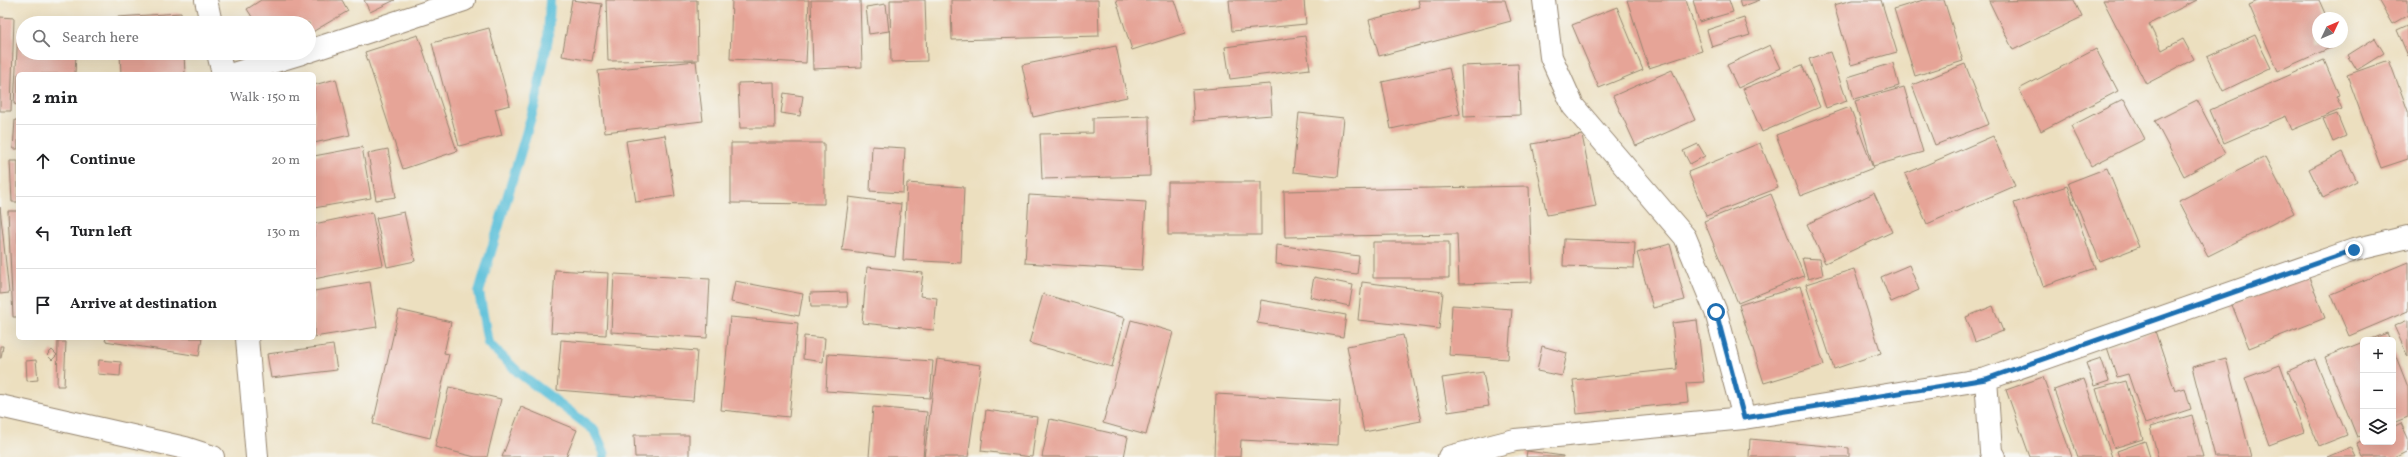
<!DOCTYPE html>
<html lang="en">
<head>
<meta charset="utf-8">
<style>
  :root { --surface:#fff; --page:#f2f2f2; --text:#202124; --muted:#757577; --line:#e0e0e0 }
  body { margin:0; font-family:Vollkorn,serif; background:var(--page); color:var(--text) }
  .controls { position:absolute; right:12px; bottom:12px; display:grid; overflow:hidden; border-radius:6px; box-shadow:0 4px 16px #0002 }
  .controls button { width:36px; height:36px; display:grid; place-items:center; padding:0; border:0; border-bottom:1px solid var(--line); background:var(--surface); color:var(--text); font:20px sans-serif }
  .compass { position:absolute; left:2312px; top:12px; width:36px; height:36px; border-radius:50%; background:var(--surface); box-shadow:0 4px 16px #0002; rotate:46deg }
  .stop { position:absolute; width:12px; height:12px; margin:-9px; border:3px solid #1f6fb2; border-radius:50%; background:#fff }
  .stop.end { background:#1f6fb2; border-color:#fff; box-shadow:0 1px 4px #0008 }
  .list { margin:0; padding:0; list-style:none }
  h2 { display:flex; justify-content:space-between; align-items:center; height:52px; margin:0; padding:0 16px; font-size:17px }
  h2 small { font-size:13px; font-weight:400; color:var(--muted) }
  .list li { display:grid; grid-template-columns:26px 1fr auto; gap:12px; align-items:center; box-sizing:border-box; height:72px; padding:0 16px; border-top:1px solid var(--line) }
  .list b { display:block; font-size:15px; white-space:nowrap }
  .list em { font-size:13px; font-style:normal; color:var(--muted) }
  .icon { flex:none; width:22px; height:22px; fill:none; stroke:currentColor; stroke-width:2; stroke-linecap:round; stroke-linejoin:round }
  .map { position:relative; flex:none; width:2408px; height:457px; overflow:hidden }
  .search { position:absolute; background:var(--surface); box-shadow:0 4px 16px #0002; left:16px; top:16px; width:300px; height:44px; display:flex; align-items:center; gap:10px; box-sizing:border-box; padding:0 14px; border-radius:22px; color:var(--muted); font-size:15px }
  .panel { position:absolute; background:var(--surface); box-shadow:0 4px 16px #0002; left:16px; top:72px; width:300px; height:268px; border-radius:6px }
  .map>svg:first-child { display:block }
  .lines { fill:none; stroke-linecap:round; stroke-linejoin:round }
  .stream { stroke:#5bc0d9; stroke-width:10 }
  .building { fill:#e6a497 }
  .street-casing { stroke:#94846e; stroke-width:24 }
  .primary-casing { stroke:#94846e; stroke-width:24 }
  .street { stroke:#fff; stroke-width:22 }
  .primary { stroke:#fff; stroke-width:22 }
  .route { stroke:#1f6fb2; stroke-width:5 }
</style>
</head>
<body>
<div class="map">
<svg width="2408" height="457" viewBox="0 0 2408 457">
  <rect width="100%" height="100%" fill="#f6f6f2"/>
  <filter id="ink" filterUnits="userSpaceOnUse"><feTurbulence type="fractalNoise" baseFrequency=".025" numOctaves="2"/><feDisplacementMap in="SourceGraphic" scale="8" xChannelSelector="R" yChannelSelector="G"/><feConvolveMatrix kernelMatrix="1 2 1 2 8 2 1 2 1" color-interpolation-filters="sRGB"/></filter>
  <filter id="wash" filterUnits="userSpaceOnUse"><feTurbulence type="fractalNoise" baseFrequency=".012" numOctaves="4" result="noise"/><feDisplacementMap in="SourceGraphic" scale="16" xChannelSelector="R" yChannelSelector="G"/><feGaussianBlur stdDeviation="0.9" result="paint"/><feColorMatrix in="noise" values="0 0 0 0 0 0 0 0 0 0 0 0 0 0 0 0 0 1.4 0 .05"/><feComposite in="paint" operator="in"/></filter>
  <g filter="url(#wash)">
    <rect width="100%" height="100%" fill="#ecdfbf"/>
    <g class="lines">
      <!-- stream -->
      <path class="stream" d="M550 0 548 39 535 104 479 292 488 343 519 373 594 430 605 454 604 457"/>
    </g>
    <g id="blocks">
      <!-- building -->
      <path class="building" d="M261 0H342L348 11 309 34V23H256L247 9Z
        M364 0H395L370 12Z
        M572 0 602 4 592 61 562 56Z
        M606 0H697L698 60 608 61Z
        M732 0H809L806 63 730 59Z
        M811 0H860L862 67 813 69Z
        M890 0H925L927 61 891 62Z
        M951 0H1098L1099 36 952 40Z
        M1116 0H1174L1185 33 1132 50Z
        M1229 0H1304L1306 24 1232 31Z
        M1418 0H1505L1511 21 1379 56 1369 20 1420 7Z
        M1627 0H1686L1702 51 1649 68Z
        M1693 0H1729L1733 12 1699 22Z
        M1739 0H1760L1741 7Z
        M1852 0H1881L1897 52 1851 65 1834 5Z
        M1923 0H1944L1963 61 1915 76 1894 9Z
        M2074 0 2082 17 2013 50 1989 1Z
        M2103 0H2197L2149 24 2162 50 2183 39 2194 59 2146 84Z
        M2260 0H2319L2327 18H2318V42L2339 44 2278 71 2249 5Z
        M2378 0H2408V15L2392 24Z
        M886 4 889 31 869 34 866 7Z
        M1617 7 1643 70 1599 88 1572 25Z
        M181 13 182 23H118L117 17Z
        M0 17 14 18 11 111H0Z
        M1744 18 1750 35 1712 47 1707 30Z
        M2408 25V56L2397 30Z
        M489 28 510 105 495 109 502 135 459 146 432 43Z
        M18 31H23V53H76L75 74H18V105L14 104Z
        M418 35 457 151 403 169 365 52Z
        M2255 35 2271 68 2223 91 2207 57Z
        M1305 36 1310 69 1230 79 1225 47Z
        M2375 38 2384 53 2357 70 2348 55Z
        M1770 45 1781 68 1738 88 1727 65Z
        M1116 46 1127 97 1033 117 1022 65Z
        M2096 49 2118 91 2041 131 2019 89Z
        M1830 52 1847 101 1826 108 1809 59Z
        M120 53H184L185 74H121Z
        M2324 60 2339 95 2336 96 2342 109 2292 130 2286 116 2224 143 2210 110Z
        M2389 60 2408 111V159L2381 168 2347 75Z
        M696 61 703 121 605 132 598 71Z
        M1893 63 1899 86 1854 99 1848 77Z
        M1518 64 1520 115 1464 117 1461 66Z
        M1965 64 1989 124 1935 145 1912 85Z
        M1802 65 1820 107 1762 132 1743 89Z
        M1449 68 1460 114 1391 129 1382 82Z
        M1672 70 1695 120 1636 146 1613 96Z
        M336 79 350 135 314 143V85Z
        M774 82 775 128H740L738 83Z
        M1270 84 1272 115 1194 121 1192 90Z
        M1904 87 1923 152 1873 166 1855 101Z
        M784 93 803 96 800 116 781 113Z
        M2124 99 2145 139 2091 166 2071 126Z
        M2197 100 2225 154 2184 176 2155 121Z
        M1850 107 1873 168 1800 196 1776 135Z
        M1299 113 1344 118 1338 177 1293 172Z
        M2337 114 2346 136 2333 142 2323 119Z
        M1149 116 1150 176 1042 179 1040 134 1093 133V118Z
        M15 120H18V149H13Z
        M665 135 675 196 636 202 626 141Z
        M1582 135 1596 206 1547 215 1532 144Z
        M1993 136 2015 186 1927 224 1905 174Z
        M731 143H824V204L731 203Z
        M1760 143 1778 188 1706 216 1688 172Z
        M1698 144 1705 156 1690 164 1683 151Z
        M872 146 905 148 903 193 870 191Z
        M362 147 371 198 314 208V156Z
        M388 149 396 197 376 200 368 153Z
        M2343 152 2357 181 2323 198 2309 169Z
        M2265 157 2294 213 2208 256 2179 201Z
        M10 161H18V202H12Z
        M2107 168 2139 247 2100 262 2068 183Z
        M1168 182H1261V235H1168Z
        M907 183 964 187 961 263 903 260Z
        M1529 186 1532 282 1459 284 1457 234 1285 237 1284 191Z
        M2067 186 2095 268 2043 286 2014 203Z
        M1874 193 1892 232 1825 263 1807 224Z
        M1771 194 1804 276 1738 303 1704 221Z
        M1029 195 1146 202 1142 270 1025 263Z
        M849 197 901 204 895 257 842 250Z
        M0 207 9 293 0 294Z
        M8 211H18V317H13Z
        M372 212 383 265 314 279V224Z
        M404 212 415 261 387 267 376 218Z
        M1564 239 1635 242 1634 268 1563 266Z
        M1373 242H1449V278H1373Z
        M1670 244 1685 300 1653 308 1637 253Z
        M1277 245 1359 256 1357 274 1276 264Z
        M1802 258 1820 259 1823 275 1808 279Z
        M2408 262V311L2349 336 2331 294Z
        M1909 265 1919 290 1891 302 1881 277Z
        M867 267 923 273 920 296 937 298 934 330 862 323Z
        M1854 269 1881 353 1834 369 1806 284Z
        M555 270 609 273 606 335 551 332Z
        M614 274 710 279 707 338 611 332Z
        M2308 275 2325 318 2249 348 2232 305Z
        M1314 277 1353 285 1349 306 1310 297Z
        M735 281 803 294 799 316 731 302Z
        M370 282 377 327 314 337V291Z
        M1362 282 1443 292 1439 329 1358 320Z
        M1800 286 1824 365 1764 383 1739 305Z
        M847 292 848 307H811L810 293Z
        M1043 294 1125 318 1112 367 1029 343Z
        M1261 300 1346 315 1343 337 1257 323Z
        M1452 305 1512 309 1508 359 1449 355Z
        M1993 306 2003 331 1975 342 1966 317Z
        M399 310 451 322 444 353 449 354 430 438 373 424Z
        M730 317 798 323 789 417 721 410Z
        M1131 320 1173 332 1146 435 1103 423Z
        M1697 320 1704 382 1686 383 1688 402 1577 414 1573 380 1677 369 1672 323Z
        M2408 320V357L2394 326Z
        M2155 331 2175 391 2185 388 2191 409 2145 424 2128 374 2117 377 2107 347Z
        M2387 333 2390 340H2369Z
        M1403 335 1421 421 1364 432 1347 346Z
        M804 336 825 338 823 362 803 359Z
        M106 338H202L199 356 105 341Z
        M561 340 697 351 693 401 557 390Z
        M58 342H66L64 386H57Z
        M2363 342V435L2357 437 2325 357Z
        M333 345 337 370 271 378 267 354Z
        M0 346H3L1 358H0Z
        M1542 346 1567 353 1562 376 1537 371Z
        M2393 349 2408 387V417L2393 423Z
        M52 350 57 355 52 360 47 355Z
        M828 354 933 361 930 398 826 391Z
        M2101 358 2109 381 2094 386 2086 363Z
        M2226 358 2251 457H2215L2192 367Z
        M937 359 981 365 968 457H924Z
        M2315 359 2347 435 2319 446 2288 371Z
        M36 360 38 380 27 381 26 361Z
        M99 360 121 362 120 376 98 374Z
        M2280 365 2304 432 2269 445 2245 378Z
        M1483 372 1489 406 1448 412 1442 378Z
        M2043 377 2072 457H2030L2006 390Z
        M2084 379 2112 457H2078L2054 390Z
        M2126 381 2143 439 2114 448 2096 389Z
        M449 387 501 399 487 457H475L435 447Z
        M1216 394 1340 401 1338 445 1241 440 1240 457H1214Z
        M521 407 577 430 566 457H502Z
        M873 407 927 412 923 457H869Z
        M986 410 1037 417 1032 457 981 451Z
        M2192 415 2203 457H2158L2150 427Z
        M1050 419 1128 437 1124 457H1042Z
        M2401 423 2408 438V451L2396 457H2363L2357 443 2363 440 2393 442V427Z
        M634 435H689V457H635Z
        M1750 439 1849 448V457H1749Z
        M2145 441 2150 457H2119L2117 451Z
        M2351 447 2356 457H2327Z
        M1527 451 1563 456V457H1526Z"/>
    </g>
  </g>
  <g filter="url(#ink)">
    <use href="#blocks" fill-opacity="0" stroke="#94846e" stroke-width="1"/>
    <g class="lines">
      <!-- street casing -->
      <g class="street-casing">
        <path id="street" d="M206 0 211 23
          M1544 0 1551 57 1573 106 1685 237 1716 312 1744 418
          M309 51 464 0
          M218 53 223 74
          M233 74 302 53
          M247 338 257 457
          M1986 379 1991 452 1994 457
          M1449 457 1515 440 1744 418 1986 379 2354 250 2408 237"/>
      </g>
      <!-- primary casing -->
      <g class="primary-casing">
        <path id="primary" d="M0 406 185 448 213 457"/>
      </g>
      <!-- street -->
      <use href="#street" class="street"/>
      <!-- primary -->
      <use href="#primary" class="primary"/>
    </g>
  </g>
  <g class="lines" filter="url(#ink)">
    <!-- route -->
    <path class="route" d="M1716 312 1744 418 1986 379 2354 250"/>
  </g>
</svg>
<div class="controls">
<button>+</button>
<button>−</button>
<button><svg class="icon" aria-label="layers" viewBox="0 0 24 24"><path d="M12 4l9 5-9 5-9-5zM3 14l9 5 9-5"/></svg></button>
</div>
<svg class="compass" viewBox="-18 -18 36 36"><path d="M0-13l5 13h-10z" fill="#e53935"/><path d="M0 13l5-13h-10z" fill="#757577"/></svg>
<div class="stop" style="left:1716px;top:312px"></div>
<div class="stop end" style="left:2354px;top:250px"></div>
<div class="search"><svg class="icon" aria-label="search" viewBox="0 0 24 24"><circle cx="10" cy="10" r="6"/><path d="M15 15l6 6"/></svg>Search here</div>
<section class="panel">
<h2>2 min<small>Walk · 150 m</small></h2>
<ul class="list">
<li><svg class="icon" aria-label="ahead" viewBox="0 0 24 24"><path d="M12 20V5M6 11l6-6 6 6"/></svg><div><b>Continue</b></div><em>20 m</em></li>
<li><svg class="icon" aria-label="left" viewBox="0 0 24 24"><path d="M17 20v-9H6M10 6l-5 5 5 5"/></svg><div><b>Turn left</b></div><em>130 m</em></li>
<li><svg class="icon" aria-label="arrive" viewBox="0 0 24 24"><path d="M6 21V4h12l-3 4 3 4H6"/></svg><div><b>Arrive at destination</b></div></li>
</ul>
</section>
</div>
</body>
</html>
